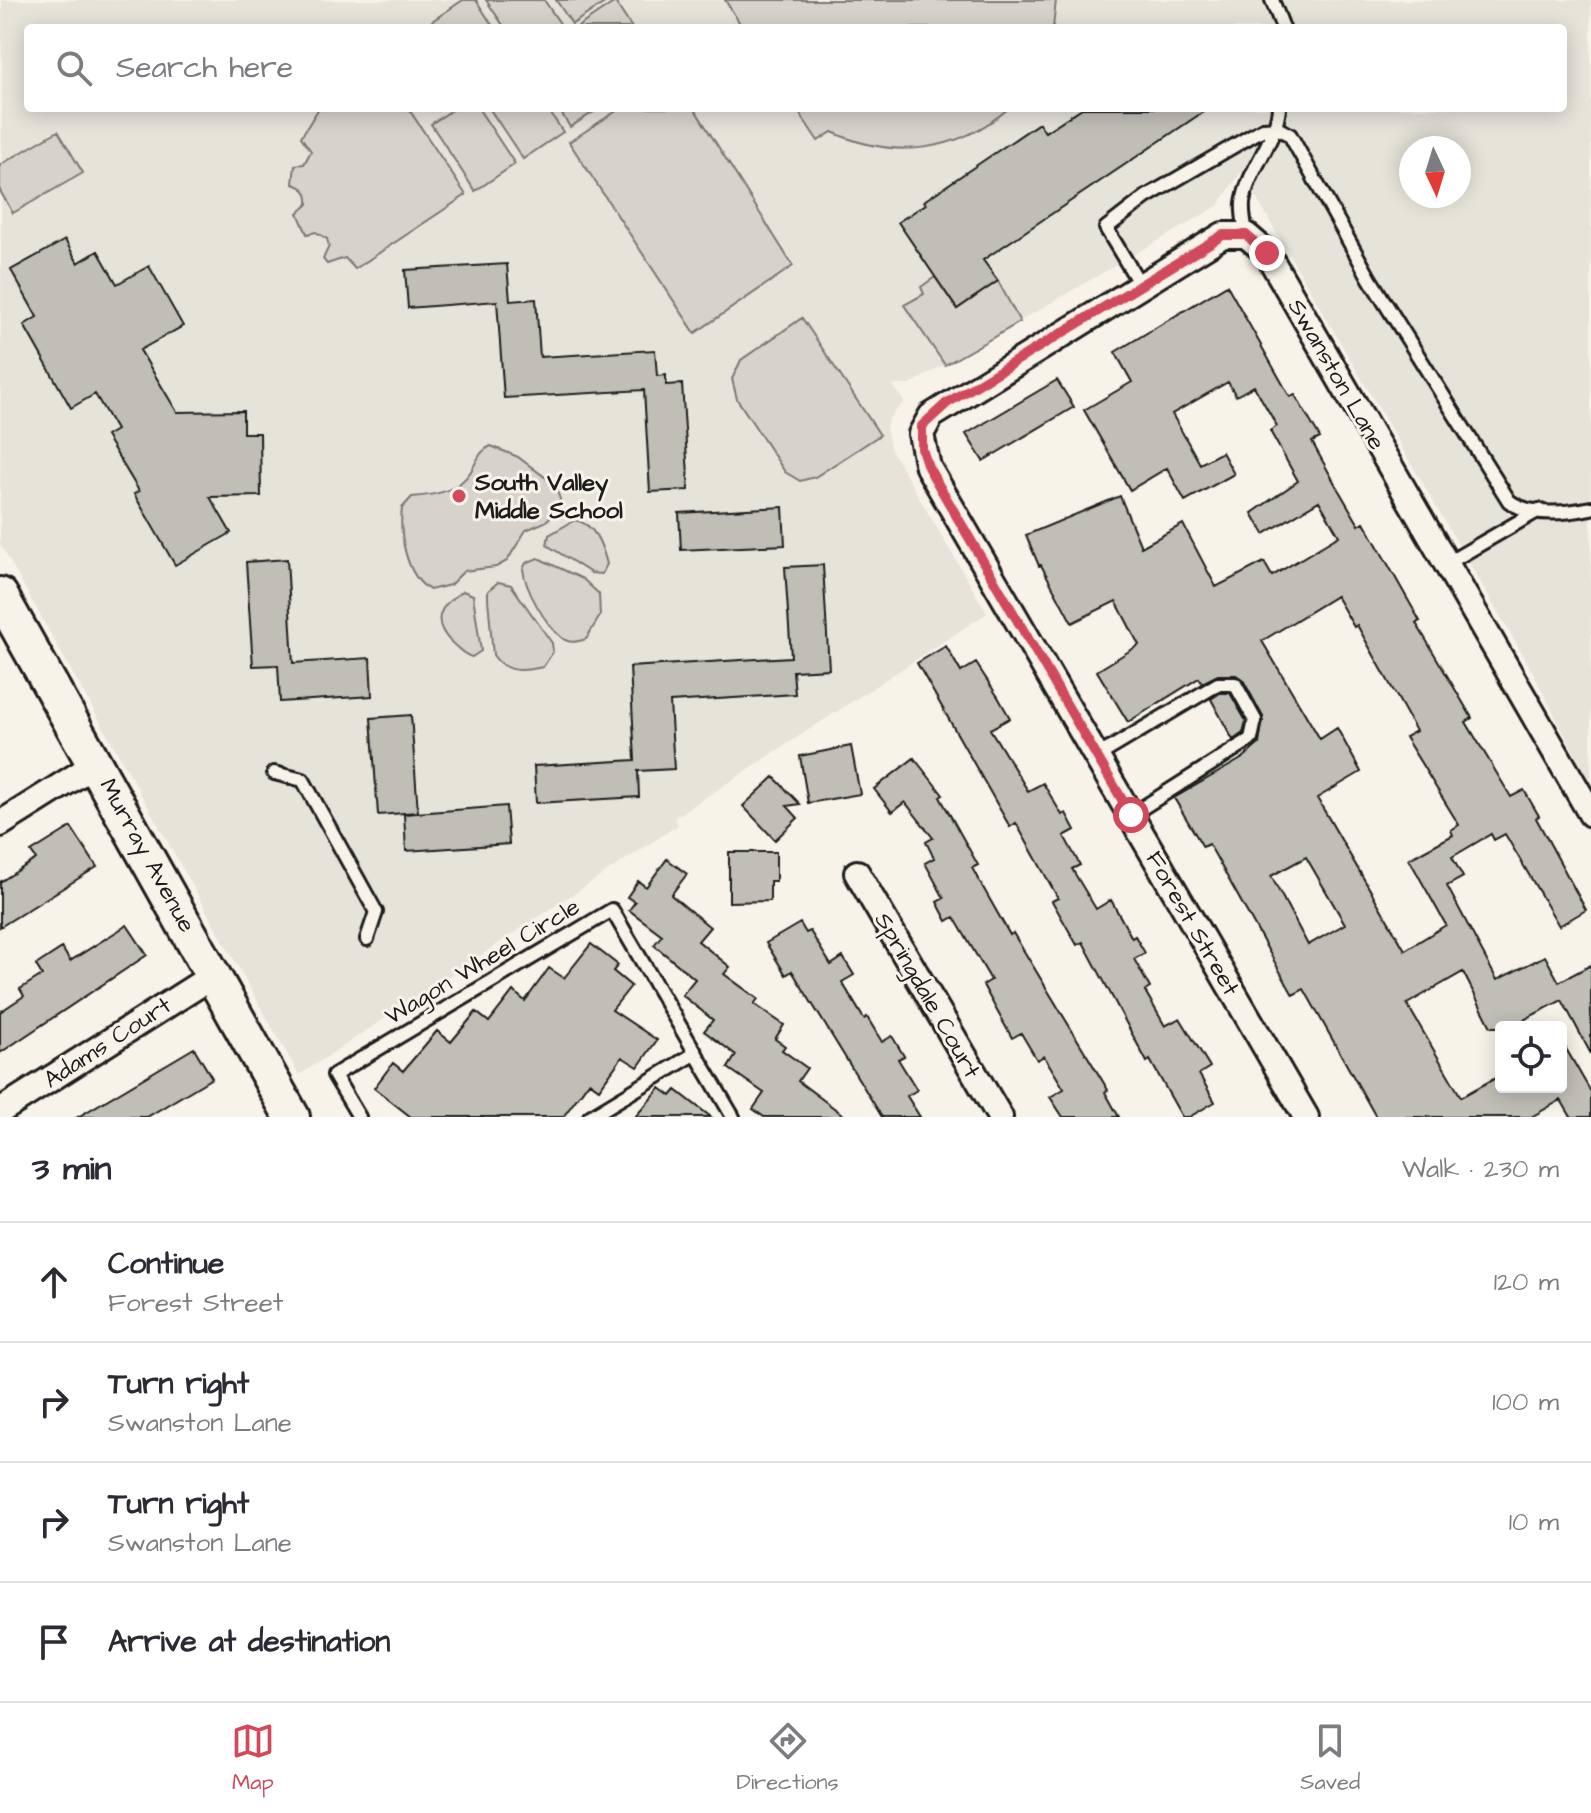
<!DOCTYPE html>
<html lang="en">
<head>
<meta charset="utf-8">
<style>
  :root { --surface:#fff; --page:#f7f7f7; --text:#2b2b33; --muted:#7c7c81; --line:#e1e1e2; --accent:#d1495b }
  body { margin:0; font-family:"Architects Daughter",sans-serif; background:var(--page); color:var(--text) }
  .controls { position:absolute; right:24px; bottom:24px; display:grid; overflow:hidden; border-radius:8px; box-shadow:0 4px 20px #0003 }
  .controls button { width:72px; height:72px; display:grid; place-items:center; padding:0; border:0; border-bottom:2px solid var(--line); background:var(--surface); color:var(--text); font:40px sans-serif }
  .compass { position:absolute; left:1399px; top:136px; width:72px; height:72px; border-radius:50%; background:var(--surface); box-shadow:0 4px 20px #0003; rotate:176deg }
  .stop { position:absolute; width:24px; height:24px; margin:-18px; border:6px solid #d1495b; border-radius:50%; background:#fff }
  .stop.end { background:#d1495b; border-color:#fff; box-shadow:0 2px 8px #0008 }
  .list { margin:0; padding:0; list-style:none }
  h2 { display:flex; justify-content:space-between; align-items:center; height:104px; margin:0; padding:0 32px; font-size:34px }
  h2 small { font-size:26px; font-weight:400; color:var(--muted) }
  .list li { display:grid; grid-template-columns:52px 1fr auto; gap:24px; align-items:center; box-sizing:border-box; height:120px; padding:0 32px; border-top:2px solid var(--line) }
  .list b { display:block; font-size:30px; white-space:nowrap }
  .list p { margin:0; font-size:26px; white-space:nowrap; color:var(--muted) }
  .list em { font-size:26px; font-style:normal; color:var(--muted) }
  .icon { flex:none; width:44px; height:44px; fill:none; stroke:currentColor; stroke-width:2; stroke-linecap:round; stroke-linejoin:round }
  .map { position:relative; flex:none; width:1591px; height:1117px; overflow:hidden }
  .search { position:absolute; background:var(--surface); box-shadow:0 4px 20px #0003; left:24px; right:24px; top:24px; height:88px; display:flex; align-items:center; gap:20px; box-sizing:border-box; padding:0 28px; border-radius:8px; color:var(--muted); font-size:30px }
  .sheet { height:584px; background:var(--surface) }
  nav { display:flex; justify-content:space-around; align-items:center; box-sizing:border-box; height:112px; border-top:2px solid var(--line); background:var(--surface); font-size:22px; color:var(--muted) }
  nav a { display:grid; justify-items:center; gap:4px }
  nav .on { color:var(--accent) }
  .map>svg:first-child { display:block }
  .built { fill:#e6e3d9; fill-rule:evenodd }
  .green { fill:#d7d3cb; stroke:#7a7874; stroke-width:2 }
  .building { fill:#c0beb5; stroke:#1c1c1c; stroke-width:2; fill-rule:evenodd }
  .lines { fill:none; stroke-linecap:round; stroke-linejoin:round }
  .lane-casing { stroke:#1c1c1c; stroke-width:18 }
  .street-casing { stroke:#1c1c1c; stroke-width:30 }
  .secondary-casing { stroke:#1c1c1c; stroke-width:40 }
  .lane { stroke:#f7f3e8; stroke-width:12 }
  .street { stroke:#f7f3e8; stroke-width:24 }
  .secondary { stroke:#f7f3e8; stroke-width:34 }
  .route { stroke:#d1495b; stroke-width:10 }
  .poi-dot { fill:#d1495b; stroke:#f7f3e8; stroke-width:3 }
  .labels { text-anchor:middle; stroke-width:6; stroke-linejoin:round; paint-order:stroke }
  .street-label { font-size:24px; fill:#1c1c1c; stroke:#f7f3e8 }
  .poi-label { font-size:24px; font-weight:bold; fill:#1c1c1c; stroke:#f7f3e8; text-anchor:start }
</style>
</head>
<body>
<div class="map">
<svg width="1591" height="1117" viewBox="0 0 1591 1117">
  <rect width="100%" height="100%" fill="#f7f3e8"/>
  <filter id="ink" filterUnits="userSpaceOnUse"><feTurbulence type="fractalNoise" baseFrequency=".0125" numOctaves="2"/><feDisplacementMap in="SourceGraphic" scale="16" xChannelSelector="R" yChannelSelector="G"/><feConvolveMatrix kernelMatrix="1 2 1 2 8 2 1 2 1" color-interpolation-filters="sRGB"/></filter>
  <g filter="url(#ink)">
    <!-- built -->
    <path class="built" d="M1591 0V785L1531 669 1241 172 1218 206 909 385H893L904 402 889 418 886 427 890 448 987 613 674 818 678 825 299 1075 0 544 2 0ZM28 28H1563V108H28ZM1411 148H1459V196H1411Z"/>
    <!-- green -->
    <path class="green" d="M463 0H476L494 28H436L432 21Z
      M486 0H544L563 28H505Z
      M556 0H609L572 24Z
      M725 0H1056L1053 28H743Z
      M615 2 632 28H576Z
      M319 108H408L466 195 355 269 345 258 327 264 323 259 329 246 327 239 316 232 307 234 298 213 308 204C309 192 304 187 293 184L295 165 304 164 311 151 301 137Z
      M455 108H478L515 164 475 191 431 124Z
      M489 108H547L563 132 523 159Z
      M558 108H600L570 127Z
      M621 108H694L793 266 695 333 569 142Z
      M796 108H1009C957 153 895 160 832 132L818 141Z
      M58 131 83 173 13 213 0 191V165Z
      M935 277 957 309 998 281 1020 322 945 365 904 305 924 294 921 287Z
      M802 318 880 435 815 477 800 481 785 472 737 399 732 379 741 360Z
      M491 446 518 457 554 484 560 499 558 510 545 522 526 530 507 561 496 567 464 571 450 585 430 590C406 577 399 534 402 508L412 497C435 495 458 492 471 471 478 460 479 451 491 446Z
      M575 520C595 524 602 545 607 564L602 574 591 573 547 545 549 535Z
      M538 558 583 579 599 594 600 616 586 639C577 642 568 644 561 637 545 624 525 589 523 569L526 563Z
      M498 582 511 585 552 643 553 652 543 667C524 671 505 674 493 655L488 599V591Z
      M463 591 473 595 481 651 472 657C463 655 458 648 451 642 430 620 440 605 463 591Z"/>
    <!-- building -->
    <path class="building" d="M1082 108H1209L983 260 998 281 957 309 898 222 926 204 924 201 1039 123 1045 132Z
      M65 240 78 263 98 251 117 284 149 266 183 326 140 350 177 412 243 411V433H260L261 496 210 497 231 533 175 565 134 494 139 491 106 436 116 430 95 394 71 408 24 325 37 317 11 270Z
      M507 264 510 301 536 299 540 357 655 350 657 376 666 375V385L682 384 689 490 650 492 644 390 504 398 497 301 408 308 405 270Z
      M1227 285 1290 397 1295 395 1320 438 1312 442 1338 489 1359 525 1364 522 1420 621 1416 623 1472 718 1466 722 1511 797 1524 790 1539 816 1536 818 1586 910 1559 926 1505 834 1494 840 1491 834 1452 857 1463 877 1447 886 1497 980 1545 956 1559 982 1591 965V1054L1562 1000 1510 1027H1491L1463 972 1407 1004 1461 1097 1501 1075V1087H1561V1040L1591 1092V1117H1571L1561 1100 1531 1117H1376L1304 989 1293 995 1209 844 1203 847 1174 798 1243 758 1259 744 1263 717 1243 680 1236 675H1218L1202 683 1199 678 1128 722 1097 671 1139 645 1116 601 1072 623 1041 565 1039 566 1026 535 1120 496 1141 547 1183 524 1216 587 1264 562 1272 576 1339 536 1319 501 1264 534 1252 513 1298 481 1270 431 1277 426 1254 386 1236 396 1228 382 1172 414 1200 464 1222 452 1234 474 1185 501 1167 468 1130 490 1084 410 1132 382 1115 352ZM1336 596 1354 627 1357 625 1416 731 1405 737 1459 825 1451 830 1453 835 1409 859 1446 925 1405 950 1317 798 1361 772 1337 728 1320 739 1262 641ZM1306 857 1345 924 1308 945 1271 876Z
      M1057 380 1074 407 983 461 966 434Z
      M783 507 785 545 681 550 679 513Z
      M287 559 293 663 370 658 372 696 280 702 278 665 253 666 246 562Z
      M823 565 829 669 793 671 795 694 670 702 674 769 638 771 639 797 536 803 534 766 635 760 630 667 791 657 785 567Z
      M946 646 961 672 976 663 998 697 1010 718 990 729 1028 791 1043 783 1062 815 1066 813 1075 830 1064 836 1080 865 1072 869 1096 909 1111 900 1132 938 1135 936 1145 953 1134 959 1150 988 1145 991 1165 1026 1180 1018 1210 1067 1199 1074 1215 1102 1189 1117H1182L1150 1060 1147 1062 1083 942 1077 945 1052 901 1058 898 1016 823 1010 827 917 663Z
      M1220 693H1230L1246 721 1243 733 1233 740 1211 699Z
      M411 715 418 812 378 815 371 718Z
      M851 746 860 794 808 803 800 756Z
      M914 758 943 795 940 797 978 865 972 868 1010 935 1013 933 1108 1090 1105 1092 1119 1117H1063L1050 1097 1064 1089 1044 1056 1037 1060 1021 1033 1012 1038 1002 1020 983 985 991 980 954 917 947 921 937 902 944 898 925 863 934 858 926 842 933 838 905 802 892 812 874 789Z
      M774 777 800 804 787 806 798 818 775 840 743 806Z
      M506 806 509 844 406 851 404 814Z
      M71 827 97 867 0 927V882L36 859 31 852Z
      M729 852H776V881H770V901L729 902Z
      M667 859 687 874 671 895 710 927 698 941 730 967 724 974 758 999 754 1004 784 1025 775 1039 785 1046 782 1050 807 1068 798 1081 846 1117H764L753 1109 764 1093 728 1068 736 1055 704 1031 713 1020 682 995 695 979 654 945 662 935 629 910 635 902 627 897 638 881 646 887Z
      M800 923 806 933 810 931 831 965 843 957 854 975 842 982 864 1019 867 1017 882 1042 892 1036 904 1056 898 1059 917 1090 907 1096 920 1117H882L792 971 786 975 766 943Z
      M127 925 147 955 0 1053V1012L24 996 20 989 42 975 36 965 62 948 70 961Z
      M591 944 618 965 613 971 631 986 612 1010 657 1040 638 1067 622 1057 599 1089 589 1082 563 1117H411L374 1088 393 1063 403 1071 437 1031 451 1042 476 1012 489 1022 513 991 525 1001 549 968 564 978Z
      M194 1048 212 1078 147 1117H78Z
      M660 1088 671 1096 676 1090 711 1117H635Z"/>
    <g class="lines">
      <!-- lane casing -->
      <g class="lane-casing">
        <path id="lane" d="M1272 0 1283 28
          M1246 235C1245 225 1242 213 1243 203 1248 169 1276 143 1279 108
          M1141 286 1106 228 1146 197 1263 129 1277 128 1290 135 1370 279 1509 501C1530 517 1567 513 1591 508
          M1446 564 1539 510
          M1096 757 1218 684H1235L1255 720 1251 739 1131 815
          M274 773 303 780 376 912 367 939
          M359 1117 334 1075 612 910 733 1117
          M590 1117 696 1053"/>
      </g>
      <!-- street casing -->
      <g class="street-casing">
        <path id="street" d="M0 824 97 763
          M857 873 1000 1117
          M0 1111 214 975
          M1306 1117 928 467 921 434 931 416 1223 235H1246L1267 253 1591 814"/>
      </g>
      <!-- secondary casing -->
      <g class="secondary-casing">
        <path id="secondary" d="M0 595 292 1117"/>
      </g>
      <!-- lane -->
      <use href="#lane" class="lane"/>
      <!-- street -->
      <use href="#street" class="street"/>
      <!-- secondary -->
      <use href="#secondary" class="secondary"/>
    </g>
  </g>
  <g class="lines" filter="url(#ink)">
    <!-- route -->
    <path class="route" d="M1131 815 928 467 922 449V426L947 403 1223 235H1246L1267 253"/>
  </g>
  <!-- markers -->
  <circle class="poi-dot" cx="459" cy="496" r="8"/>
  <g class="labels">
    <!-- street labels -->
    <g class="street-label">
      <text transform="translate(1337 374) rotate(60)" y="8">Swanston Lane</text>
      <text transform="translate(148 855) rotate(61)" y="8">Murray Avenue</text>
      <text transform="translate(1193 923) rotate(60)" y="8">Forest Street</text>
      <text transform="translate(482 961) rotate(-31)" y="8">Wagon Wheel Circle</text>
      <text transform="translate(928 995) rotate(60)" y="8">Springdale Court</text>
      <text transform="translate(107 1042) rotate(-33)" y="8">Adams Court</text>
    </g>
    <!-- poi labels -->
    <g class="poi-label">
      <text x="475" y="490">South Valley<tspan x="475" dy="28">Middle School</tspan></text>
    </g>
  </g>
</svg>
<div class="controls">
<button><svg class="icon" aria-label="locate" viewBox="0 0 24 24"><circle cx="12" cy="12" r="6"/><path d="M12 2v4M12 18v4M2 12h4M18 12h4"/></svg></button>
</div>
<svg class="compass" viewBox="-18 -18 36 36"><path d="M0-13l5 13h-10z" fill="#e53935"/><path d="M0 13l5-13h-10z" fill="#7c7c81"/></svg>
<div class="stop" style="left:1131px;top:815px"></div>
<div class="stop end" style="left:1267px;top:253px"></div>
<div class="search"><svg class="icon" aria-label="search" viewBox="0 0 24 24"><circle cx="10" cy="10" r="6"/><path d="M15 15l6 6"/></svg>Search here</div>
</div>
<section class="sheet">
<h2>3 min<small>Walk · 230 m</small></h2>
<ul class="list">
<li><svg class="icon" aria-label="ahead" viewBox="0 0 24 24"><path d="M12 20V5M6 11l6-6 6 6"/></svg><div><b>Continue</b><p>Forest Street</p></div><em>120 m</em></li>
<li><svg class="icon" aria-label="right" viewBox="0 0 24 24"><path d="M7 20v-9h11M14 6l5 5-5 5"/></svg><div><b>Turn right</b><p>Swanston Lane</p></div><em>100 m</em></li>
<li><svg class="icon" aria-label="right" viewBox="0 0 24 24"><path d="M7 20v-9h11M14 6l5 5-5 5"/></svg><div><b>Turn right</b><p>Swanston Lane</p></div><em>10 m</em></li>
<li><svg class="icon" aria-label="arrive" viewBox="0 0 24 24"><path d="M6 21V4h12l-3 4 3 4H6"/></svg><div><b>Arrive at destination</b></div></li>
</ul>
</section>
<nav>
<a class="on"><svg class="icon" aria-label="map" viewBox="0 0 24 24"><path d="M3 6l6-2 6 2 6-2v14l-6 2-6-2-6 2zM9 4v14M15 6v14"/></svg>Map</a>
<a><svg class="icon" aria-label="directions" viewBox="0 0 24 24"><path d="M12 3l9 9-9 9-9-9zM9 14v-3h6M13 9l2 2-2 2"/></svg>Directions</a>
<a><svg class="icon" aria-label="saved" viewBox="0 0 24 24"><path d="M7 4h10v16l-5-4-5 4z"/></svg>Saved</a>
</nav>
</body>
</html>
